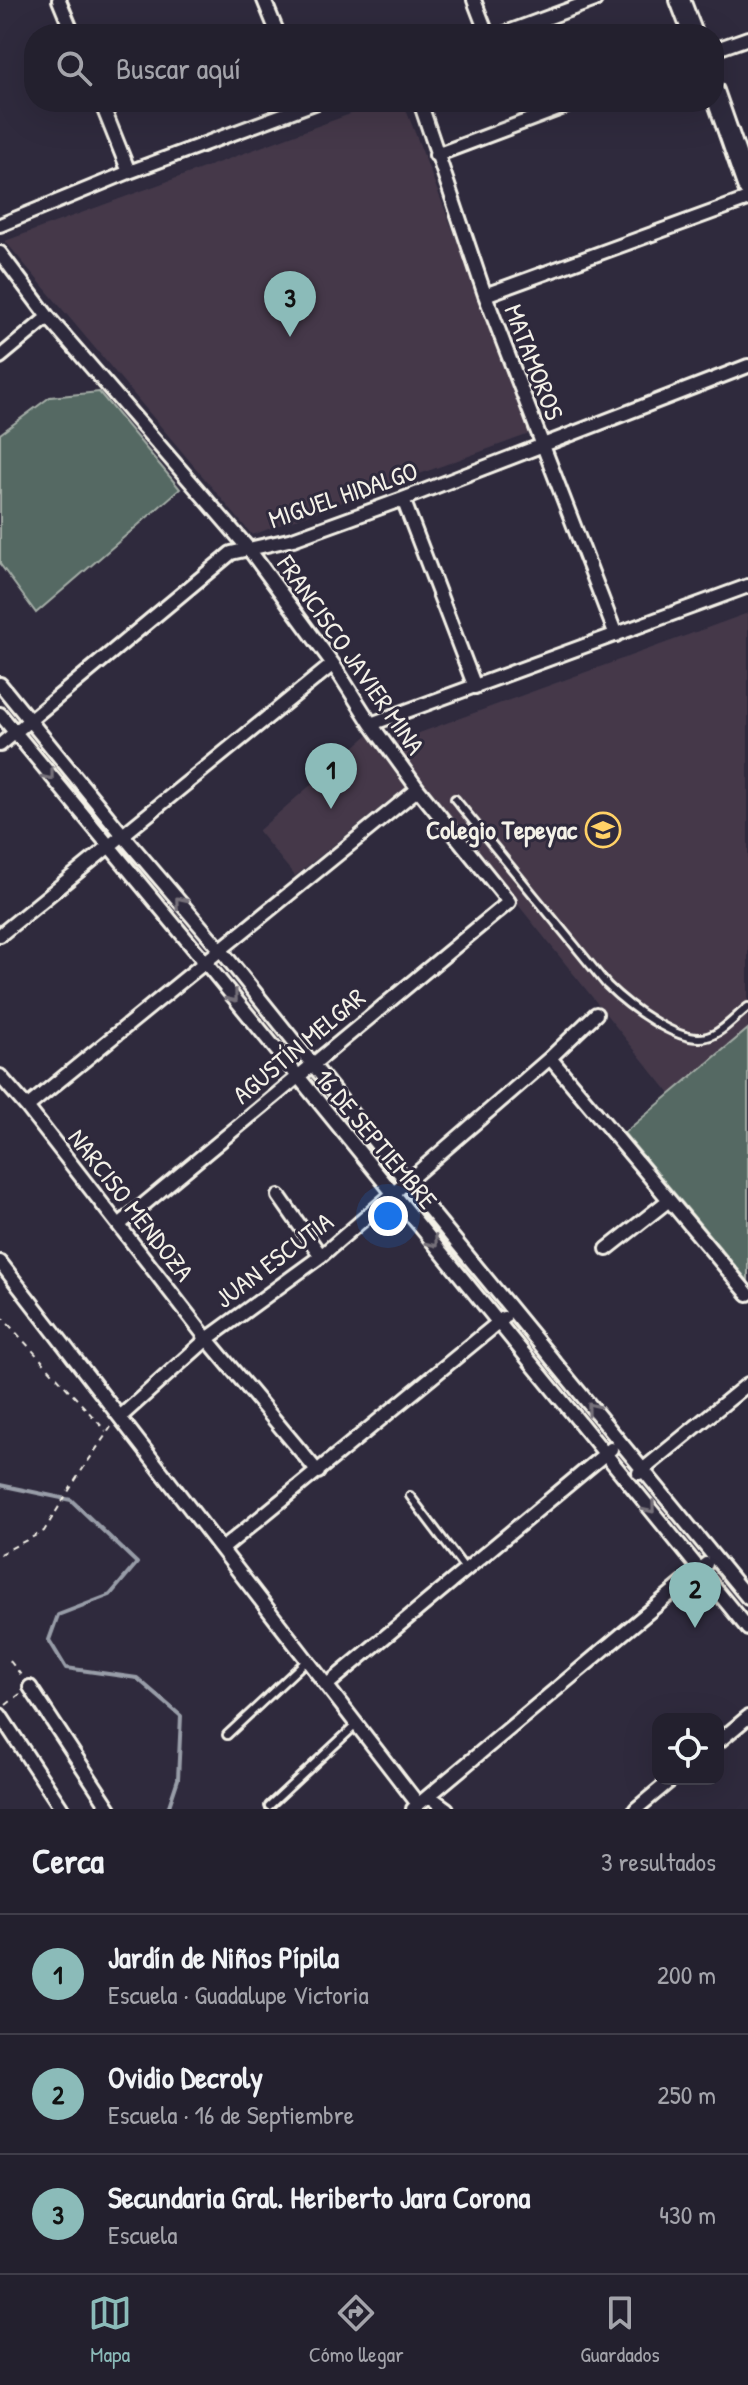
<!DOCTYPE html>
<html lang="es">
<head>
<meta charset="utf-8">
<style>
  :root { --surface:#23202e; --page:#2f2d3a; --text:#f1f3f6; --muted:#a3a3aa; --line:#403e4a; --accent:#8bbbb9 }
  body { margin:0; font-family:"Patrick Hand",sans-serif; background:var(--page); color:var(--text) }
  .controls { position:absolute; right:24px; bottom:24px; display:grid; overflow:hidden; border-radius:16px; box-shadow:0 8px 32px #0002 }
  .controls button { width:72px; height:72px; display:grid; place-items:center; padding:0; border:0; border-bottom:2px solid var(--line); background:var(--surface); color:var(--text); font:40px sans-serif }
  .you { position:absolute; left:388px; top:1216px; width:28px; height:28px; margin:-20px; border:6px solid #fff; border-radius:50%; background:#1a73e8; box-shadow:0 0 0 12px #1a73e833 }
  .badge { display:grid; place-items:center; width:52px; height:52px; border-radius:50%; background:var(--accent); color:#111; font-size:26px; font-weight:700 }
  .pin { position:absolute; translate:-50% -66px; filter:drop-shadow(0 2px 4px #0008) }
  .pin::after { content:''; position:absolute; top:42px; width:28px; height:24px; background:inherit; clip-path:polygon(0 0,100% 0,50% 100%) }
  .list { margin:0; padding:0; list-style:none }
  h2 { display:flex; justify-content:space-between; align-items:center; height:104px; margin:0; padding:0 32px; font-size:34px }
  h2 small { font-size:26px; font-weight:400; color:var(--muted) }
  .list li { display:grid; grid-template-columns:52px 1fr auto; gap:24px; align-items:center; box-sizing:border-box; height:120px; padding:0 32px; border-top:2px solid var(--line) }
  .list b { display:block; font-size:30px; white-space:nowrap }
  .list p { margin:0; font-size:26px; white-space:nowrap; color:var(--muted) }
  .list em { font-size:26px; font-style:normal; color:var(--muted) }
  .icon { flex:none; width:44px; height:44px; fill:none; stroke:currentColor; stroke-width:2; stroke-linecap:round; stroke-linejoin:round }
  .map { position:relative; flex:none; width:748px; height:1809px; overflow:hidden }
  .search { position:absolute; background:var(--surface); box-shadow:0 8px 32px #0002; left:24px; right:24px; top:24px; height:88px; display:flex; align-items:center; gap:20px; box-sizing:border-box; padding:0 28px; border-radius:32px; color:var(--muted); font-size:30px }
  .sheet { height:464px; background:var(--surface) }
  nav { display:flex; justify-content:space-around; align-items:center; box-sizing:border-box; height:112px; border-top:2px solid var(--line); background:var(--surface); font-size:22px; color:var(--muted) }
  nav a { display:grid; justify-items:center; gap:4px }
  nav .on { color:var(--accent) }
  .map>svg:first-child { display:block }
  .built { fill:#44394a }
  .green { fill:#546964; stroke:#a4ada6; stroke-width:2 }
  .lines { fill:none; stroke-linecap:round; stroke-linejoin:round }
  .stream { stroke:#989da8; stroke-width:4 }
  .lane-casing { stroke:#f4f1e8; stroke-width:12 }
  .street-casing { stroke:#f4f1e8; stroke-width:18 }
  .secondary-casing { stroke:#f4f1e8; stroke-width:24 }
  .path { stroke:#f4f1e8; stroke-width:2; stroke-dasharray:6 6; stroke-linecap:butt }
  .lane { stroke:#2f2a3d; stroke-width:6 }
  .street { stroke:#2f2a3d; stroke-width:12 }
  .secondary { stroke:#2f2a3d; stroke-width:18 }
  .oneway { stroke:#747079 }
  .labels { text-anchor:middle; stroke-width:6; stroke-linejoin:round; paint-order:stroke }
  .street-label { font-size:26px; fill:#f4f1e8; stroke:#2f2a3d }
  .poi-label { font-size:26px; font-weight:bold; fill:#f4f1e8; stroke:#2f2a3d; text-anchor:end }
</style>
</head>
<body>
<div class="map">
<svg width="748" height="1809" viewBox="0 0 748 1809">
  <rect width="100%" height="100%" fill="#2f2a3d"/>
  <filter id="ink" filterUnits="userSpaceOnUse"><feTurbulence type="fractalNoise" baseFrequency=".0125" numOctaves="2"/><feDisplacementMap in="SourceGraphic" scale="16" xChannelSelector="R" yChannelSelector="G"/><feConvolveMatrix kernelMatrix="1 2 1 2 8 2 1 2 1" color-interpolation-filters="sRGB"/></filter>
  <g filter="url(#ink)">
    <!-- built -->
    <path class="built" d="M383 102H403L532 433 252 535 5 241Z
      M748 613V1029L670 1094 389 744Z
      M368 735 406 787 295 876 258 831Z"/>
    <!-- green -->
    <path class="green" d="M99 392 180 489 36 613 0 564V434L50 397Z
      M748 1029V1281L624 1133Z"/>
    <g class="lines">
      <!-- stream -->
      <path class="stream" d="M0 1485 71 1500 137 1563 110 1595 58 1615 49 1640 66 1668 137 1678 181 1716 178 1779 168 1809"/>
      <!-- lane casing -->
      <g class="lane-casing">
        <path id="lane" d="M455 799 607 985C626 1004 679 1045 707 1037 721 1034 736 1016 748 1007
          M410 1496 466 1570
          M227 1735 306 1661
          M269 1806 357 1724"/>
      </g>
      <!-- street casing -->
      <g class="street-casing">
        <path id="street" d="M59 0 73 34
          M264 0 278 34
          M474 0 487 34
          M503 34 595 0
          M714 50 748 38
          M101 102 129 172
          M420 102 485 295 616 635
          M436 155 577 102
          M0 225 129 172 317 102
          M0 253 48 317 248 548 333 664 371 724 418 789 509 902 119 1225
          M485 295 748 199
          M0 357 48 317
          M403 499 475 687
          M0 684 122 834 220 949 407 1182 748 1598
          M0 714 205 962 748 1629
          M371 724 748 586
          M0 745 231 553 293 539 403 499 748 366
          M0 935 333 664
          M550 1058 748 1294
          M0 1076 27 1107 207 1339 318 1472
          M27 1107 418 789
          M279 1196 321 1256
          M607 1249 669 1200
          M0 1262 418 1804
          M120 1417 207 1339 321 1256 550 1058 596 1014
          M639 1473 748 1384
          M222 1549 504 1318
          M327 1685 611 1449
          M30 1687 110 1809
          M0 1715 62 1809
          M718 1742 748 1717
          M429 1796 447 1809
          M413 1809 706 1564
          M636 1809 672 1779"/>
      </g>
      <!-- secondary casing -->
      <g class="secondary-casing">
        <path id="secondary" d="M680 0 693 34
          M714 91 748 188"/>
      </g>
      <!-- path -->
      <path class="path" d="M0 1315 106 1431
        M0 1554 44 1531 76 1479 111 1427
        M10 1661 21 1675
        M6 1705 20 1694"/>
      <!-- lane -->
      <use href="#lane" class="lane"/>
      <!-- street -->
      <use href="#street" class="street"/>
      <!-- secondary -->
      <use href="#secondary" class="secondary"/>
    </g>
    <!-- one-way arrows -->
    <defs><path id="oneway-chevron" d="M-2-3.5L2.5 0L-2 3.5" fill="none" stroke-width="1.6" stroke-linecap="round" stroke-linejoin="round" transform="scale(2)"/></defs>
    <g class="oneway">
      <use href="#oneway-chevron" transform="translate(49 775) rotate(51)"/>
      <use href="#oneway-chevron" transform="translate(180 902) rotate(-130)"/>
      <use href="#oneway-chevron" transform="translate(233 997) rotate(51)"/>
      <use href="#oneway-chevron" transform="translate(433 1242) rotate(51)"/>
      <use href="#oneway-chevron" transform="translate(592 1408) rotate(-129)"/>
      <use href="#oneway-chevron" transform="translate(650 1508) rotate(51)"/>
    </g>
  </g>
  <!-- icons -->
  <defs>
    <g id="school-ring" transform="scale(1.8)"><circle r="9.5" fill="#2f2a3d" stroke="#ffd166" stroke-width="1.5"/><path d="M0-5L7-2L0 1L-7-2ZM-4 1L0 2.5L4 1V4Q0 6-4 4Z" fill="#ffd166"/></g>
  </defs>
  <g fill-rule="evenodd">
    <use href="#school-ring" x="603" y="830"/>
  </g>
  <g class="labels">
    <!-- street labels -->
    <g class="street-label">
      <text transform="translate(534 362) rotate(69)" y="9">MATAMOROS</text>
      <text transform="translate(343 495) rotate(-19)" y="9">MIGUEL HIDALGO</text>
      <text transform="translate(351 655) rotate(55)" y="9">FRANCISCO JAVIER MINA</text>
      <text transform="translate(299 1046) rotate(-40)" y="9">AGUSTÍN MELGAR</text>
      <text transform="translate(376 1139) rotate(50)" y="9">16 DE SEPTIEMBRE</text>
      <text transform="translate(131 1205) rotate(52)" y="9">NARCISO MENDOZA</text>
      <text transform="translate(274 1260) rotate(-37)" y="9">JUAN ESCUTIA</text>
    </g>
    <!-- poi labels -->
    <g class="poi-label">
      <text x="577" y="839">Colegio Tepeyac</text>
    </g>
  </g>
</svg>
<div class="controls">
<button><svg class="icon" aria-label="locate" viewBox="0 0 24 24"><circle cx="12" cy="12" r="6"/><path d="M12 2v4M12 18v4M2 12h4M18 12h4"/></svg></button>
</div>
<div class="you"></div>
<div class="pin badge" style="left:331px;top:809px">1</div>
<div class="pin badge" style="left:695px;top:1628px">2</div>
<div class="pin badge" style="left:290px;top:337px">3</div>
<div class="search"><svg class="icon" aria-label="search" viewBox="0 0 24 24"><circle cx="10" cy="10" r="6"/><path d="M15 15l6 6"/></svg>Buscar aquí</div>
</div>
<section class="sheet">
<h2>Cerca<small>3 resultados</small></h2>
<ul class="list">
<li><span class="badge">1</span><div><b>Jardín de Niños Pípila</b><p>Escuela · Guadalupe Victoria</p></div><em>200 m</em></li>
<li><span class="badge">2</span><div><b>Ovidio Decroly</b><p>Escuela · 16 de Septiembre</p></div><em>250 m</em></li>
<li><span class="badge">3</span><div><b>Secundaria Gral. Heriberto Jara Corona</b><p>Escuela</p></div><em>430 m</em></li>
</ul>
</section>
<nav>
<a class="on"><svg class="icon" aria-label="map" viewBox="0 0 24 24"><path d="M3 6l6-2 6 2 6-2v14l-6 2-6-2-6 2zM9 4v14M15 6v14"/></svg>Mapa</a>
<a><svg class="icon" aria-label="directions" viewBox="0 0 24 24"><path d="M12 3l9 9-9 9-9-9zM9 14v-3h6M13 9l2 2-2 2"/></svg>Cómo llegar</a>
<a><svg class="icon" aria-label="saved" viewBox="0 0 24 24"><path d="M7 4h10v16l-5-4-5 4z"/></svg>Guardados</a>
</nav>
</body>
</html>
